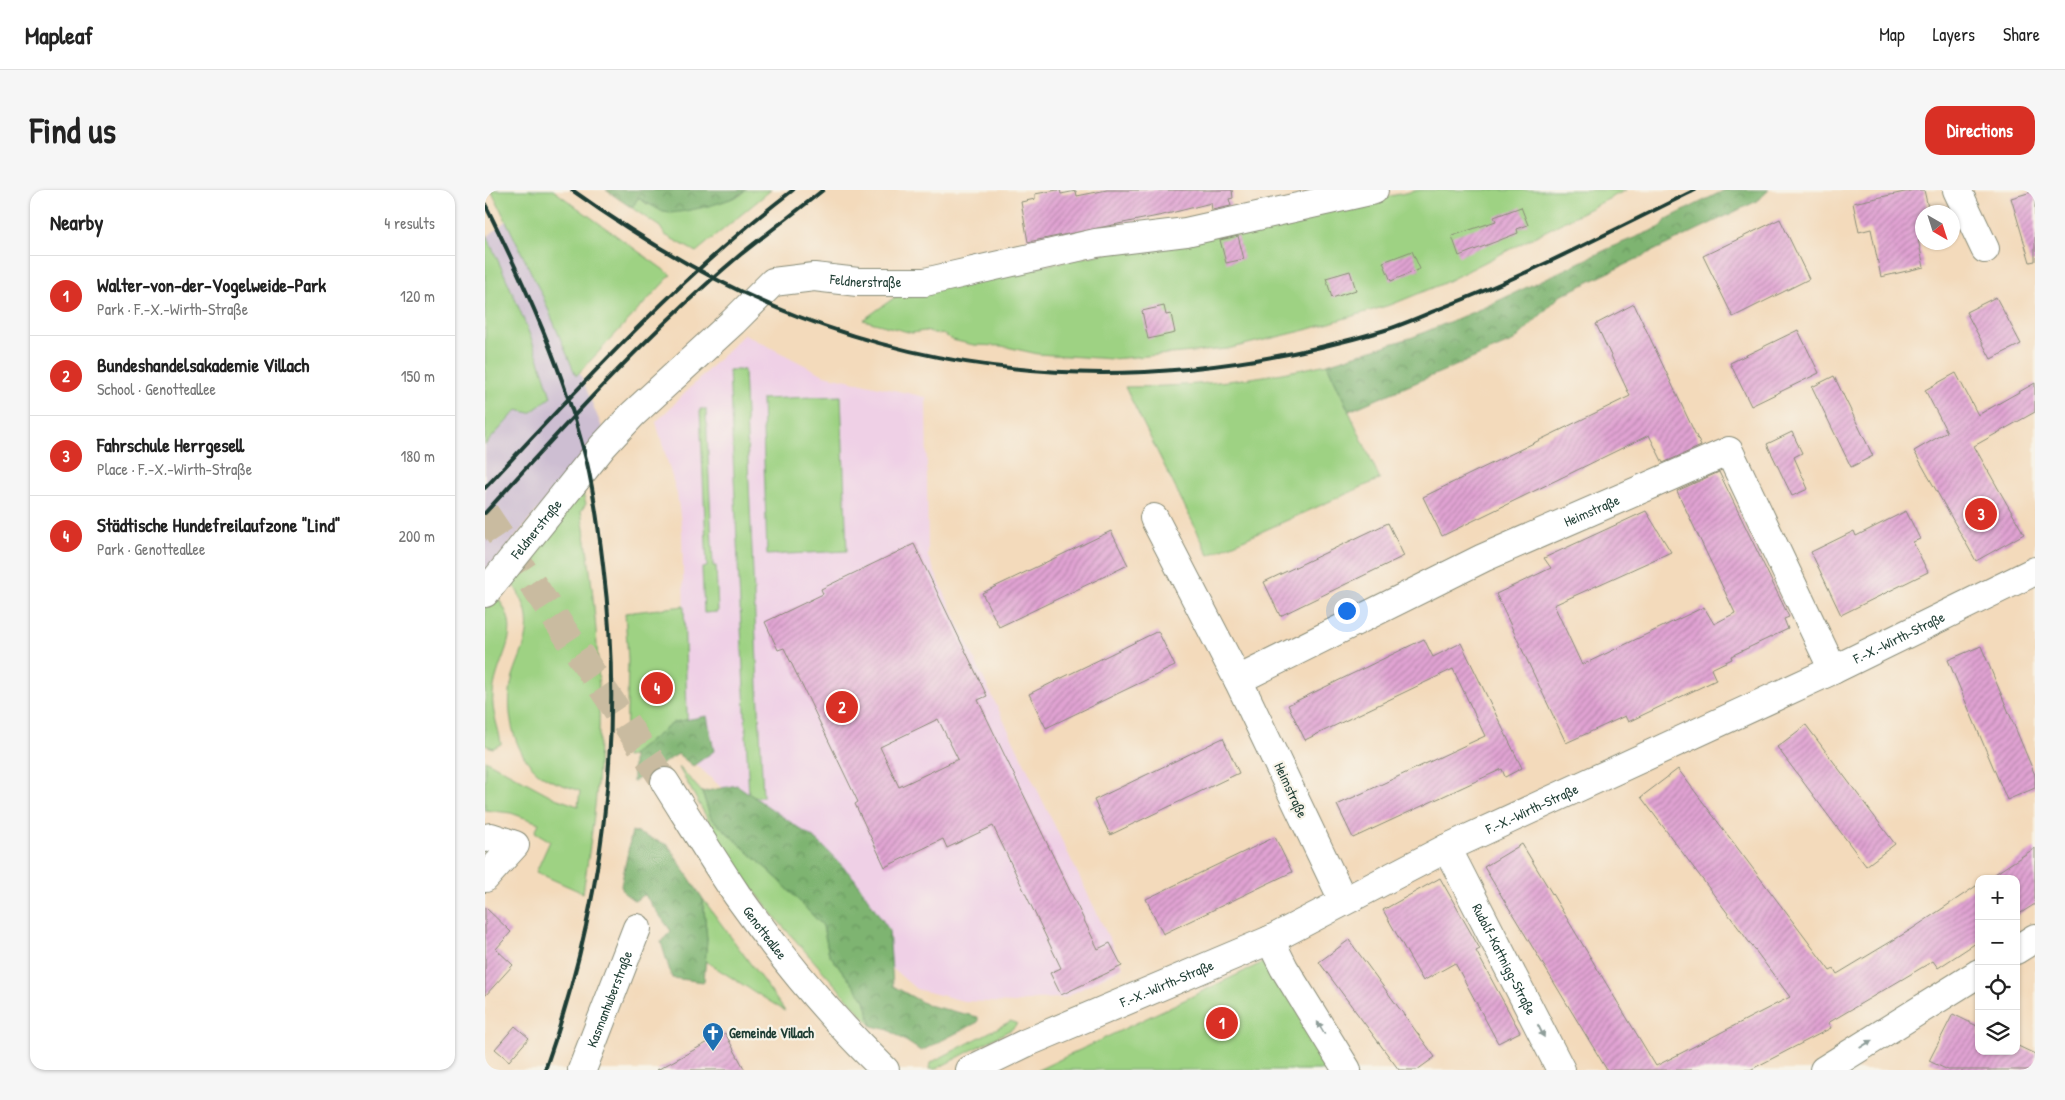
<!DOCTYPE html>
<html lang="en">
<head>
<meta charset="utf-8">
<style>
  :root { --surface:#fff; --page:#f6f6f6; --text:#222; --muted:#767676; --line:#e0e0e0; --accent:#d93025 }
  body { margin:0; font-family:"Patrick Hand",sans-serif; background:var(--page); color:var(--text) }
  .controls { position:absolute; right:15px; bottom:15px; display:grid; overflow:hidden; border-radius:10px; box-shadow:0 1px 4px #0004 }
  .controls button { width:45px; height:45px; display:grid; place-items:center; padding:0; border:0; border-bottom:1px solid var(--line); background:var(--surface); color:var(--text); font:25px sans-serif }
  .compass { position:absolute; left:1430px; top:15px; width:45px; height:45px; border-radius:50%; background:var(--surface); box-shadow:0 1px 4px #0004; rotate:141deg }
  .you { position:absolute; left:861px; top:420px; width:18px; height:18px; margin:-12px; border:4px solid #fff; border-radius:50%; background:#1a73e8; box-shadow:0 0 0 8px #1a73e833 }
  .badge { display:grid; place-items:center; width:32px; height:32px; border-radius:50%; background:var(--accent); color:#fff; font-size:16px; font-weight:700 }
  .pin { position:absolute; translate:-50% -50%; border:2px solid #fff; box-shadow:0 1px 5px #0006 }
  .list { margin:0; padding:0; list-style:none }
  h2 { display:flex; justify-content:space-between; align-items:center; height:65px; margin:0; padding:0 20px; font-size:21px }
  h2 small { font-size:16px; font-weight:400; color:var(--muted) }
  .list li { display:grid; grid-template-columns:32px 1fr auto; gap:15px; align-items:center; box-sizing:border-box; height:80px; padding:0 20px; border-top:1px solid var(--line) }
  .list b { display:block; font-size:19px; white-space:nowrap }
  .list p { margin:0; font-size:16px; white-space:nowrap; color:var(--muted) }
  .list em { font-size:16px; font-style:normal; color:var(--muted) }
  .icon { flex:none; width:28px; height:28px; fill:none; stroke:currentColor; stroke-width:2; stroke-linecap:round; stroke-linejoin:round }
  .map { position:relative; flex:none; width:1550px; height:880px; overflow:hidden; border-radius:15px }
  header { display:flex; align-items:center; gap:30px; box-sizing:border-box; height:70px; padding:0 25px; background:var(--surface); border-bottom:1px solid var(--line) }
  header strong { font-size:24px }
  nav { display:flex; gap:28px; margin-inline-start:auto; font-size:18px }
  .intro { display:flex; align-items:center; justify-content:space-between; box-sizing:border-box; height:120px; padding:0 30px }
  h1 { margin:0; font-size:35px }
  .button { padding:12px 22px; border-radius:15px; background:var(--accent); color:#fff; font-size:18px; font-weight:700 }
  main { display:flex; gap:30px; padding:0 30px }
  aside { flex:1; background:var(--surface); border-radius:15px; box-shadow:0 1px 4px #0004 }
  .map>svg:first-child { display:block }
  .built { fill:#efd0e6 }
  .railway { fill:#cdbed2 }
  .green { fill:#9ed283; stroke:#5e885c }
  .forest { fill:url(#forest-crowns); stroke:#4e7852 }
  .building { fill:url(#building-hatch); fill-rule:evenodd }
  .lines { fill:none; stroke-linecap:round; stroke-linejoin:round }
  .secondary-tunnel { stroke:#c9bba0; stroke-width:28; stroke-dasharray:28 14; stroke-linecap:butt }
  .street-casing { stroke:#898c78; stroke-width:30 }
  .secondary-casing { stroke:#898c78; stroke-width:30 }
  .street { stroke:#fff; stroke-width:28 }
  .secondary { stroke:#fff; stroke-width:28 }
  .rail { stroke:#1f3d34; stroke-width:4 }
  .oneway { fill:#8f9e9a }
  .labels { text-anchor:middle; stroke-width:4.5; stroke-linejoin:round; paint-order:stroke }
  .street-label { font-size:14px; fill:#1f3d34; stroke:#f7f3e8 }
  .poi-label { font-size:14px; font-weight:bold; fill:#1f3d34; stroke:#f7f3e8; text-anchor:start }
</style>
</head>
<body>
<header>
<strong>Mapleaf</strong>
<nav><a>Map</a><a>Layers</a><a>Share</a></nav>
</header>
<div class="intro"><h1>Find us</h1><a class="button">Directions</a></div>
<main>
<aside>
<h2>Nearby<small>4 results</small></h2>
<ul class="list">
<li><span class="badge">1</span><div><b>Walter-von-der-Vogelweide-Park</b><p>Park · F.-X.-Wirth-Straße</p></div><em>120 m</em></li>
<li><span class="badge">2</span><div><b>Bundeshandelsakademie Villach</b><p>School · Genotteallee</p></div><em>150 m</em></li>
<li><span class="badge">3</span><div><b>Fahrschule Herrgesell</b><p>Place · F.-X.-Wirth-Straße</p></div><em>180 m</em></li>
<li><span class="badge">4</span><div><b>Städtische Hundefreilaufzone &quot;Lind&quot;</b><p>Park · Genotteallee</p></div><em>200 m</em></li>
</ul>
</aside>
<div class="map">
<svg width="1550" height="880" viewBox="0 0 1550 880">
  <defs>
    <pattern id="forest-crowns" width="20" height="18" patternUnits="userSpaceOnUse" patternTransform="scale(1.25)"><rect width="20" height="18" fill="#7eb471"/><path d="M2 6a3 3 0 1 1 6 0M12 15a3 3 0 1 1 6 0" fill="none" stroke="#67945e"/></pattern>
    <pattern id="building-hatch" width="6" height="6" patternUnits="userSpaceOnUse" patternTransform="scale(1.25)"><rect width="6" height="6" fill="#e1a3d3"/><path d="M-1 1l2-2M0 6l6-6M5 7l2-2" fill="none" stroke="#b686ac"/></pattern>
  </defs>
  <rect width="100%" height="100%" fill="#f7f3e8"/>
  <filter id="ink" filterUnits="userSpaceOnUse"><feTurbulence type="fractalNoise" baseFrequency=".02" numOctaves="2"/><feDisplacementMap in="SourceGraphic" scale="10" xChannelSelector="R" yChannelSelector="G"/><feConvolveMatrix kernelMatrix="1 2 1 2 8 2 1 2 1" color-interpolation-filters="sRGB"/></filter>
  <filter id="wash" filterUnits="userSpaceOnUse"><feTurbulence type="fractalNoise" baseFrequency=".0096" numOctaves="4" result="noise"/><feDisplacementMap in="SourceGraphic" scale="20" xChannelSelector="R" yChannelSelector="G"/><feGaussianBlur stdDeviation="1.12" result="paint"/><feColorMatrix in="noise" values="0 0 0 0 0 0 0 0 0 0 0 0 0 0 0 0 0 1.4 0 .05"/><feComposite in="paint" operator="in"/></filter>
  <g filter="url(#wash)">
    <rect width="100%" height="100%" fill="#f3dabb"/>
    <!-- built -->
    <path class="built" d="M259 144 339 185 441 207 443 367 492 475 638 777 579 808 549 809 530 813 479 811 431 799 407 778 353 705 202 566 197 340 192 304 171 232Z"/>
    <!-- railway -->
    <path class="railway" d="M25 27 88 166 118 240 0 384V49Z"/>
    <!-- green -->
    <path class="green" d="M6 0H68L186 85 91 186 58 107Z
      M260 0H286L211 62 180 45 175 37 147 18 153 7 162 14 221 16 245 9 256 5Z
      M935 0H1141L957 94 908 114 821 140 742 159 627 169 553 164 517 156 489 155 467 150 460 145 439 141 427 143 378 130 413 105Z
      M0 43C26 97 49 150 66 207L45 223 32 220 0 255Z
      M842 174 895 289 724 365 640 197C709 197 775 189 842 174Z
      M244 180H259L278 607H264Z
      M356 206 362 361 282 365 277 209Z
      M215 219H221L228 376H231L233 422 219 423 217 378 222 377Z
      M96 297 101 314 96 321C111 406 117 492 113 578 111 620 104 662 98 703L51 682 65 651 50 642 54 633 26 623 0 620V570L70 608 93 616 95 601C85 597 73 594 63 589 29 572 18 520 28 486 34 466 45 450 42 427 40 411 31 399 22 386Z
      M9 404C43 442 12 463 8 504 6 522 14 537 16 554L8 558 0 555V415Z
      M199 416 203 559 141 567 143 470 140 423Z
      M193 576 217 602 226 628 294 690 338 736 344 764 380 810 387 836 294 732 246 671Z
      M218 709 300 821 220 771 222 749Z
      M785 769 852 880H553Z
      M526 831 532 834 527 839 451 879H444L445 873Z"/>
    <!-- forest -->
    <path class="forest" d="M121 0H260C250 12 201 22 185 23L178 22 153 8 147 18Z
      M1240 0H1284L1272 11 1075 106 1029 151 864 221 842 174 928 147 1000 117 1129 56 1176 37 1182 29Z
      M222 526 229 561 208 576 193 564 148 592V564L189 532Z
      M252 595 334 652 369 688 404 740 408 796 442 815 493 827V832L436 861 404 840 387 836 380 810 344 764 338 736 294 690 226 628 217 602Z
      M147 641 183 655 218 709 222 749 219 792 187 788 176 752 186 741 159 704 150 711 139 703 136 696Z"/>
    <g id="blocks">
      <!-- building -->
      <path class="building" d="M572 0H575L576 4 591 1 592 6 622 0H747L748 8 744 9 746 16 727 20 726 13 678 25 543 52 536 12 550 9V4Z
        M1429 0H1439L1444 22H1438V48L1433 49 1439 77 1396 87 1386 39 1374 42 1368 13Z
        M1550 1V71L1545 72 1526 8Z
        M1036 17 1043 35 1032 39 1033 43 974 66 967 46 1011 31 1009 27Z
        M1295 29 1324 89 1248 127 1218 66Z
        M753 46 759 69 741 73 735 50Z
        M927 61 935 79 906 91 898 72Z
        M865 81 871 100 847 108 841 88Z
        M1511 107 1536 154 1506 169 1481 122Z
        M1149 114 1216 256 1178 273 1164 245 957 346 938 307 1145 206 1111 134Z
        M679 116 681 125 686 124 690 143 663 149 657 121Z
        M1313 140 1334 183 1266 216 1245 173Z
        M1471 183 1493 225 1550 193V222L1489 256 1539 344 1491 371 1429 261 1462 242 1440 200Z
        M1349 186 1388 266 1366 277 1327 197Z
        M1307 242 1317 263 1309 267 1323 299 1307 306 1282 254Z
        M1234 282 1304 427 1299 429 1303 439 1246 466 1247 469 1226 479 1231 490 1143 532 1140 526 1081 553 1011 404 1066 378 1059 368 1161 321 1186 362 1069 415 1097 475 1219 417 1229 434 1250 423 1192 301Z
        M1421 321 1435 349 1428 352 1443 382 1356 425 1326 362 1369 341 1371 346Z
        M903 333 919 366 795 426 779 392Z
        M626 341 643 375 514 437 497 403Z
        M429 354 502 506 493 510 613 759 625 753 637 776 576 805 565 783 576 778 508 636 462 658 458 649 400 677 370 614 373 612 299 458 293 460 280 432 338 404 336 399ZM453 529 473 569 414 597 395 557Z
        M673 441 690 476 561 538 544 504Z
        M939 449 948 467 976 453 1037 578 1020 587 1017 579 868 648 852 615 1000 546 968 479 820 550 803 515Z
        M1496 456 1550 585V598L1522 610 1463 470Z
        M1321 535 1410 654 1381 676 1292 557Z
        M738 548 754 583 625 645 609 610Z
        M1193 579 1345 781 1349 779 1352 784 1427 739 1494 694V751L1453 778 1448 771 1343 833 1346 838 1265 880H1122L999 677 1037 654 1171 876 1305 807 1156 607Z
        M790 647 807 682 678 744 661 709Z
        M1550 658V714L1531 726V689H1502Z
        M955 688 995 759 991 761 1035 842 1013 853 970 773 938 791 898 720Z
        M0 717 26 742 11 759 28 775 0 806Z
        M864 750 950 867 932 880H914L834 772Z
        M1468 824 1494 837V861H1531V855L1550 864V880H1463L1444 871Z
        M30 836 44 848 24 871 10 859Z
        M240 843 260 880H172Z"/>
    </g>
  </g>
  <g filter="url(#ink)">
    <use href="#blocks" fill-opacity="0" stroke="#898c78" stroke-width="1"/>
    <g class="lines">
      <!-- secondary-tunnel -->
      <path class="secondary-tunnel" d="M0 323 180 592"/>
      <!-- street casing -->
      <g class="street-casing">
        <g id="street">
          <path d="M1472 0 1500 59"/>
          <path d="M669 328 753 490"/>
          <path id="s1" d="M0 403 118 256 148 224 248 132 288 92 329 87 373 92H440L611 53 701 42 889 0"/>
          <path d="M0 648 6 647 30 655 0 688"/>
          <path id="s2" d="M962 658 1076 880"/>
          <path id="s3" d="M858 710 753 490 998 368 1244 261 1348 480"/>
          <path d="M785 750 799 778 862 880"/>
          <path d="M1531 760 1550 748"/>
          <path id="s4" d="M97 880 152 738"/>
          <path id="s5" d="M485 880 541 853 785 750 962 658 1348 480 1550 381"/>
          <path d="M1339 880 1494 783"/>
        </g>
      </g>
      <!-- secondary casing -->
      <g class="secondary-casing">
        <g id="secondary">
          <path id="s6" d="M180 592C204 630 227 668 252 705 296 767 345 827 400 880"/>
        </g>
      </g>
      <!-- street -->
      <use href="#street" class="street"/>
      <!-- secondary -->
      <use href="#secondary" class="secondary"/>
      <!-- rail -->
      <path class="rail" d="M87 0C157 50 232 95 312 126 505 201 701 198 897 141 918 135 939 125 959 117 1045 84 1127 41 1210 0
        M0 14C41 97 80 183 102 273 110 307 114 341 118 375 140 549 118 715 60 880
        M0 298C97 194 194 87 308 0
        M0 323C81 234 162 143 255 65 282 43 311 22 338 0"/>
    </g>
    <!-- one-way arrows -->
    <defs><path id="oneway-solid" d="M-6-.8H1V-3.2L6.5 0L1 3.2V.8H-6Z" transform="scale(1.25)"/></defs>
    <g class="oneway">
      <use href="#oneway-solid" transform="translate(836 838) rotate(-121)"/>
      <use href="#oneway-solid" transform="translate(1056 841) rotate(63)"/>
      <use href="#oneway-solid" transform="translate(1381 854) rotate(-32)"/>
    </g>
  </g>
  <!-- icons -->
  <defs>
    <g id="church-pin" transform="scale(1.125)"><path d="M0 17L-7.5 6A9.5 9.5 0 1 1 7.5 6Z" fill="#1f6fb2" stroke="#f7f3e8"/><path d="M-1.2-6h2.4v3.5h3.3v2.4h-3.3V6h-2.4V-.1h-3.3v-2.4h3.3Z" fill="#fff"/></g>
  </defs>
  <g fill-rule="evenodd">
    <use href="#church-pin" x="228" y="843"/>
  </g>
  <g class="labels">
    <!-- street labels -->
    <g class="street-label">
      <text dy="5" stroke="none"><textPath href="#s1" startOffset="518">Feldnerstraße</textPath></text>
      <text dy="5" stroke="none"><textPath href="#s3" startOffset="636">Heimstraße</textPath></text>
      <text dy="5" stroke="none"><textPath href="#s1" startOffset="82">Feldnerstraße</textPath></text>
      <text dy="5" stroke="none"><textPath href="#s5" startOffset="1025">F.-X.-Wirth-Straße</textPath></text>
      <text transform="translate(806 600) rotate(65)" y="5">Heimstraße</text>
      <text dy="5" stroke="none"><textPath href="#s5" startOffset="620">F.-X.-Wirth-Straße</textPath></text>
      <text dy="5" stroke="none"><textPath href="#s6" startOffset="181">Genotteallee</textPath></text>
      <text dy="5" stroke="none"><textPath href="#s2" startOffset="125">Rudolf-Kattnigg-Straße</textPath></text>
      <text dy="5" stroke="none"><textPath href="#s5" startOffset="215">F.-X.-Wirth-Straße</textPath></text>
      <text dy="5" stroke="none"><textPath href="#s4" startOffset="76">Kasmanhuberstraße</textPath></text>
    </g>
    <!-- poi labels -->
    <g class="poi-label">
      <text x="244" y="848">Gemeinde Villach</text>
    </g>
  </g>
</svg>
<div class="controls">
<button>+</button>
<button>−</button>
<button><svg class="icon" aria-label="locate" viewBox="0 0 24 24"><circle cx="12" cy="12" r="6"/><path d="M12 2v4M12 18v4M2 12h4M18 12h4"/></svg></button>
<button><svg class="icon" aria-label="layers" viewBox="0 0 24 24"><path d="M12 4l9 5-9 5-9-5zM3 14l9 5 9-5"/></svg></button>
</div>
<svg class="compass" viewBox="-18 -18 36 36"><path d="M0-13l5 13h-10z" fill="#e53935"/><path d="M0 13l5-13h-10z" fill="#767676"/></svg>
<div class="you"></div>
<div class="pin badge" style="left:737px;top:833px">1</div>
<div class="pin badge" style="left:357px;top:517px">2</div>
<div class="pin badge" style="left:1496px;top:324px">3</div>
<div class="pin badge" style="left:172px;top:498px">4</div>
</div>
</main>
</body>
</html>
